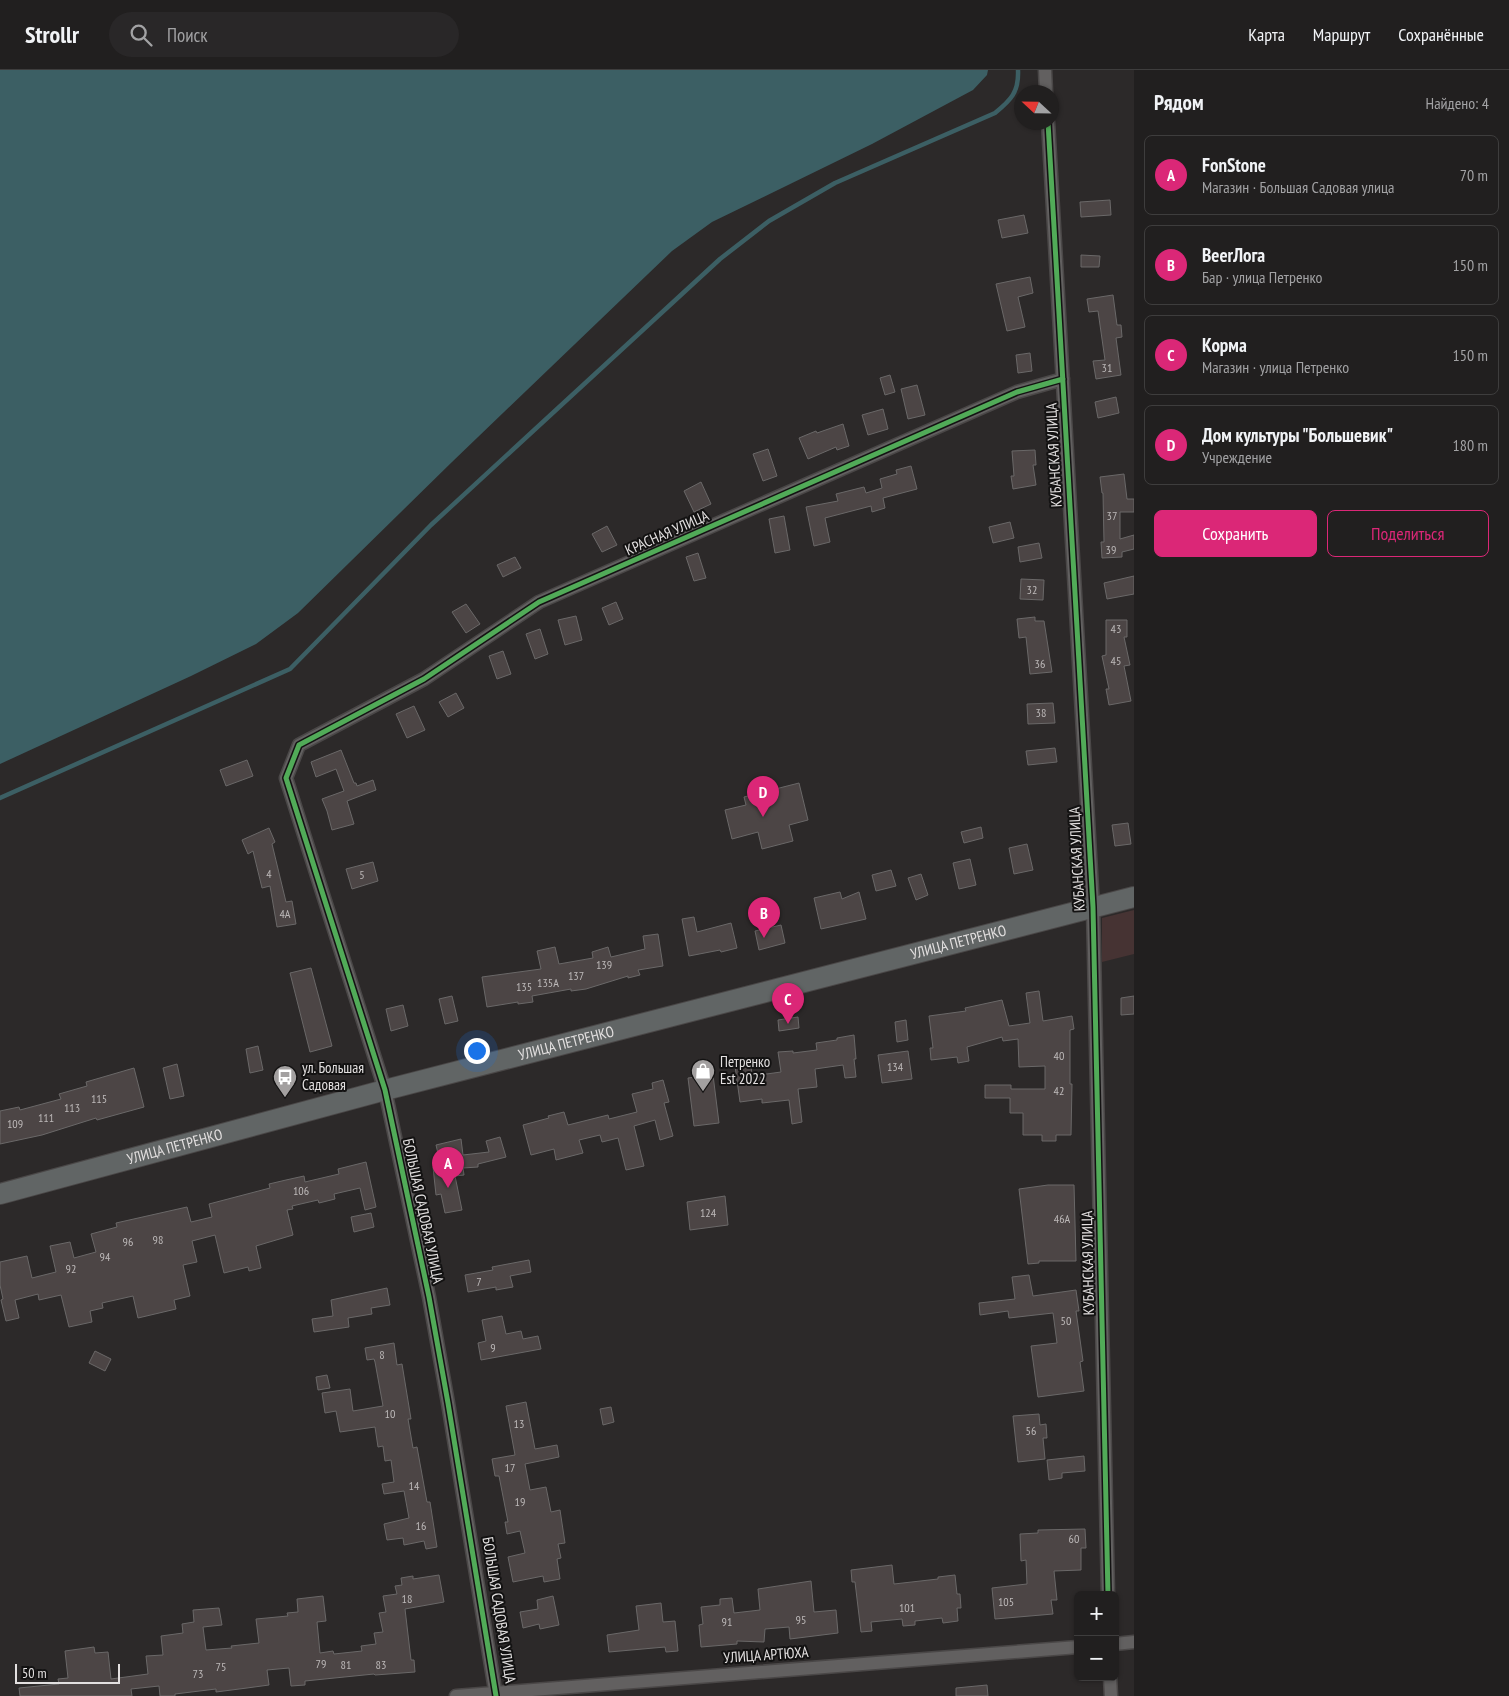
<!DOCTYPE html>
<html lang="ru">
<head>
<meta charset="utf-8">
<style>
  :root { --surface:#211f1f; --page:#292728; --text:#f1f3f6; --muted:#a2a2a4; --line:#3e3d3d; --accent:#db2777 }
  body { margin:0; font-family:"PT Sans Narrow",sans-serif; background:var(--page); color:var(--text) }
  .controls { position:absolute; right:15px; bottom:15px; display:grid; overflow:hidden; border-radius:8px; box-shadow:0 1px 4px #0004 }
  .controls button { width:45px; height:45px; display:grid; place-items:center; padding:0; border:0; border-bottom:1px solid var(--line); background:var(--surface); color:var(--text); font:25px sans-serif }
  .compass { position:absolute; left:1014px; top:15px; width:45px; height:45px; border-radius:50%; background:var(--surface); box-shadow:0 1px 4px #0004; rotate:292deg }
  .scale { position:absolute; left:15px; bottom:12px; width:105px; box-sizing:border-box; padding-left:5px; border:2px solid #e3e0e0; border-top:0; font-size:14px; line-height:18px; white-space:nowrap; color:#e3e0e0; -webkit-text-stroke:4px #131212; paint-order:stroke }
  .you { position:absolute; left:476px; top:980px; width:18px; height:18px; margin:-12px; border:4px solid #fff; border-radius:50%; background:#1a73e8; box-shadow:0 0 0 8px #1a73e833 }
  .badge { display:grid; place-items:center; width:32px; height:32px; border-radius:50%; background:var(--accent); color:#fff; font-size:16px; font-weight:700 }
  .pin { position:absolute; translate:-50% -41px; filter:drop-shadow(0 1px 2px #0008) }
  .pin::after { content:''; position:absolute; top:26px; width:18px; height:15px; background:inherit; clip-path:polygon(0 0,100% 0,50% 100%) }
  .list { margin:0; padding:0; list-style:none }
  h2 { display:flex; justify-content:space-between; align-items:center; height:65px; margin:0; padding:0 20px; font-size:21px }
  h2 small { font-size:16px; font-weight:400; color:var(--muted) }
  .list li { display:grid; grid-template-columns:32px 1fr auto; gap:15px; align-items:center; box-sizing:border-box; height:80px; margin:0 10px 10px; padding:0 10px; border:1px solid var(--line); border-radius:8px }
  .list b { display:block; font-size:19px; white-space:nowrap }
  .list p { margin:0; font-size:16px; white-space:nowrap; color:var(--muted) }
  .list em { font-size:16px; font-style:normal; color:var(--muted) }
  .actions { display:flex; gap:10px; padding:15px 20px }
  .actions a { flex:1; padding:11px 0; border:1px solid var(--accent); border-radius:8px; text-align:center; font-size:18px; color:var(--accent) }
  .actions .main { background:var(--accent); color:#fff }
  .icon { flex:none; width:28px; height:28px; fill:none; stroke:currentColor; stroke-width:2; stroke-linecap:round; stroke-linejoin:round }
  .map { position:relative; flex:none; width:1134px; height:1626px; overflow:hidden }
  header { display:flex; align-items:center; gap:30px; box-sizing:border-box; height:70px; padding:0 25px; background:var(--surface); border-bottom:1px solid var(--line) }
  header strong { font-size:24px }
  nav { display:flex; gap:28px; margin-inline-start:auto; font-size:18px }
  .search { width:350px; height:45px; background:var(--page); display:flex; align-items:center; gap:12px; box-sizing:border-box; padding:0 18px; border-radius:28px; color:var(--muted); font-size:19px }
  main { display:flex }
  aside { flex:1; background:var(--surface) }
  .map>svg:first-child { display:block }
  .green { fill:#463333 }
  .water { fill:#3c5f64 }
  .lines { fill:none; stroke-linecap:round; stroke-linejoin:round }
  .stream { stroke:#3c5f64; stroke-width:4.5 }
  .building { fill:#4c4545; stroke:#6a6868 }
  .minor-casing { stroke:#4a4747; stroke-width:15 }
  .primary-casing { stroke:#4a4747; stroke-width:22 }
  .minor { stroke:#626060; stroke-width:12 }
  .primary { stroke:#616565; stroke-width:20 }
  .cycleway-casing { stroke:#131212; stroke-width:8 }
  .cycleway { stroke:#51ab58; stroke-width:5 }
  .labels { text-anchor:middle; stroke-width:4; stroke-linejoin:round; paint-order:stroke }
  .number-label { font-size:12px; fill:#bdb9b9 }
  .street-label { font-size:15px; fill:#e3e0e0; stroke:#131212 }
  .poi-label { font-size:15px; fill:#e3e0e0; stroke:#131212; text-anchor:start }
</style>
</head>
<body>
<header>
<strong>Strollr</strong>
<div class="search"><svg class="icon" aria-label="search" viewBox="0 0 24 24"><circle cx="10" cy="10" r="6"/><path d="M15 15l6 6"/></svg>Поиск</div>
<nav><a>Карта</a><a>Маршрут</a><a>Сохранённые</a></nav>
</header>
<main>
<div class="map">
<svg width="1134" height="1626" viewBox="0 0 1134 1626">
  <rect width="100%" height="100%" fill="#2c2929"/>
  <!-- green -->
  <path class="green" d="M1134 840V884L1102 892V848Z"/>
  <!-- water -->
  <path class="water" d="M0 0H988L987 5 973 20 872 74 712 152 672 181 452 392 298 543 256 574 191 606 0 694Z"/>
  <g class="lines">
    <!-- stream -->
    <path class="stream" d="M0 728 290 599 431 455 720 189 769 151 835 113 995 43C1011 30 1019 22 1018 0"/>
  </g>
  <!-- building -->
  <path class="building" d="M1110 130 1111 145 1081 147 1080 132Z
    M1024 145 1028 163 1002 168 998 150Z
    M1081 185 1100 186 1099 197H1081Z
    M1030 207 1033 223 1018 227 1025 257 1007 261 996 214Z
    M1113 225 1117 255H1121L1122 267 1116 268 1121 305 1096 309 1093 291 1105 290 1098 241 1089 242 1087 229Z
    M1030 283 1032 301 1018 303 1016 285Z
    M890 305 895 322 885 325 880 308Z
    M917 315 925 345 908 349 901 319Z
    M1116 327 1119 343 1098 348 1095 332Z
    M883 339 888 359 868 365 862 345Z
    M843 354 849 376 837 380 836 377 808 389 799 368 816 361 817 363Z
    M768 379 777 406 763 411 753 384Z
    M1035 380 1036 395H1033L1036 415 1013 419 1011 406H1014L1012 381Z
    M911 396 917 419 883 428 885 438 872 442 871 436 825 448 830 472 814 476 806 437 838 431 836 424 864 417 866 423 882 418 880 409 897 404 896 400Z
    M1124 404 1127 429H1134V442H1120V469L1134 465V479L1122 482V487L1102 488 1101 472H1104L1103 423H1102L1100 407Z
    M701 412 711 434 694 442 684 421Z
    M784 446 790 480 775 483 769 449Z
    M1010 452 1014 468 993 473 989 457Z
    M607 456 617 475 602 482 592 464Z
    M1039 473 1042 488 1020 492 1018 477Z
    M698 483 706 508 694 511 686 487Z
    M515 487 521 498 503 507 497 495Z
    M1134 506V524L1107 529 1104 513Z
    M1021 509 1044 510 1043 530 1020 529Z
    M616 532 623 549 609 555 602 538Z
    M466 534 480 554 466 563 452 542Z
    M576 546 582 570 565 575 558 550Z
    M1035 547V551H1044L1052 602 1030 604 1026 567 1019 568 1017 549Z
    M1106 550H1127V567H1124L1130 595 1124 596 1131 631 1109 635 1106 619H1109L1102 586 1106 585Z
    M540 559 548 584 535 589 526 564Z
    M503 581 511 604 497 609 489 586Z
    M456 623 464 638 448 647 439 632Z
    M1053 633 1055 653 1028 654 1027 634Z
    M414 636 425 660 407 668 396 644Z
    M1055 678 1057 692 1028 695 1026 681Z
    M341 680 354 713H356L357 716 373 710 376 720 347 731 354 754 332 760 327 741 322 729 344 721 336 699 316 707 311 692Z
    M247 690 253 706 226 716 220 700Z
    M799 713 808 750 789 755 793 771 762 779 758 762 732 769 725 740 746 735 744 727Z
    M1128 753 1131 774 1115 776 1112 755Z
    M981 757 983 768 964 773 961 762Z
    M269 758 275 772 272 774 286 832 292 831 296 854 277 857 270 816 262 818 253 781 248 784 242 770Z
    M1027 774 1033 800 1014 804 1009 778Z
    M970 789 976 815 959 819 953 793Z
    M373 792 378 811 352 819 346 799Z
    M891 800 896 816 876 821 872 805Z
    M921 804 928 825 916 830 908 808Z
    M840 822 842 829 859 822 866 849 821 859 814 828Z
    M694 847 697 862 731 853 737 878 721 882 720 880 689 886 682 849Z
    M781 855 785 873 759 880 755 861Z
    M658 864 663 896 638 900 640 905 628 908V906L586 919 571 921V919L532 926 533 932 518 934V932L487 937 482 907 541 899 537 881 555 877 559 894 593 888 592 882 608 877 611 887 645 879 643 866Z
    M311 898 332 976 310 982 290 903Z
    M1039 921 1043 951 1072 946 1074 959 1070 960V1014H1072L1071 1065H1056V1071H1042V1065H1023V1043H1010V1028H985V1015H1011V1019H1045V996L1019 997 1018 969 1003 971 1002 967 967 977 969 991 958 993 957 987 931 990 930 978H933L929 946 966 941 965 938 1002 930 1009 956 1030 953 1026 923Z
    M452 926 458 951 445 954 439 929Z
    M1134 926V944L1121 945V928Z
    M403 935 408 956 391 961 386 939Z
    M798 947 799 958 779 961 778 950Z
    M906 950 908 970 897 972 895 952Z
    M854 965 856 989H854L856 1007 845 1008 843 995 815 999 817 1017 798 1019 802 1052 792 1054 789 1030 762 1033V1029L740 1032 735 996 751 995 752 1006 781 1002 778 982 793 981V983L817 980 816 973 837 970V968Z
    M258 976 263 1000 250 1003 246 979Z
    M908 981 912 1009 882 1013 878 985Z
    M177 994 184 1026 170 1029 163 998Z
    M134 998 144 1037 97 1050 96 1048 42 1065 0 1074V1041L19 1037 20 1040 61 1029 59 1024 87 1016 86 1012Z
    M713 1005 719 1053 694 1056 688 1008Z
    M663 1010 669 1032 664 1033 673 1066 660 1070 655 1050 634 1056 644 1096 626 1100 618 1068 602 1072 600 1065 579 1070 583 1083 556 1090 554 1079 531 1085 523 1055 549 1048 548 1046 564 1042 568 1055 608 1045 609 1049 637 1042 632 1024 653 1019 652 1013Z
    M500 1067 506 1087 478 1094V1097L463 1098 464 1105 455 1106 462 1140 445 1143 441 1124 436 1125 433 1097 441 1096 436 1075 461 1069 463 1085 489 1082 486 1071Z
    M366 1092 376 1137 365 1140 360 1118 334 1124 335 1129 319 1133 318 1130 292 1136 293 1139 287 1140 293 1165 256 1176 261 1198 249 1201 248 1197 224 1203 215 1165 192 1171 197 1192 183 1195 190 1226 174 1230 176 1239 138 1248 133 1226 102 1233 103 1238 90 1241 92 1252 69 1257 61 1225 39 1230 38 1224 15 1230 19 1248 6 1251 1 1230 3 1229 0 1215V1192L27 1186 32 1208 56 1202 50 1176 70 1172 74 1188 96 1182 91 1164 117 1157 116 1153 187 1137 191 1152 212 1147 209 1134 270 1118 269 1114 286 1110 304 1106 305 1112 339 1104 338 1099Z
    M1048 1115H1074L1076 1191H1039V1193L1028 1194 1019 1119Z
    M725 1126 728 1155 690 1160 687 1132Z
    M371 1143 374 1157 354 1162 351 1147Z
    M529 1190 531 1202 510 1206 513 1217 496 1220V1217L468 1222 465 1205 493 1200 492 1197Z
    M1029 1205 1033 1226 1076 1220 1079 1241H1076L1083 1291 1080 1292 1084 1321 1038 1327 1031 1276 1057 1273 1053 1243 1009 1248 1008 1241 980 1245 979 1233 1015 1229 1012 1207Z
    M387 1218 390 1235 371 1238 372 1244 348 1248 349 1257 314 1262 312 1249 333 1246 331 1230Z
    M502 1246 506 1264 521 1261 523 1269 538 1266 541 1279 481 1290 478 1273 486 1271 482 1250Z
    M394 1273 397 1295 402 1294 411 1349H408L413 1378 417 1377 427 1432H430L437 1477 426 1479 424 1471 404 1475 403 1468 387 1470 384 1454 409 1448 404 1421 384 1424 382 1414 394 1412 391 1390 385 1391 383 1376 378 1377 375 1357 340 1362 336 1341 325 1343 322 1323 350 1319 353 1341 383 1336 375 1292 374 1289 367 1290 365 1278Z
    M95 1281 111 1289 105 1301 89 1293Z
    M327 1305 330 1318 318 1320 316 1307Z
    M526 1332 535 1379 557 1375 559 1387 525 1394 530 1420 546 1417 551 1442 560 1440 565 1473 558 1474 561 1488 557 1489 560 1509 544 1512 543 1506 513 1512 508 1487 525 1483 520 1461 507 1464 505 1452H508L499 1406H495L492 1389 515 1385 506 1336Z
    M611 1337 614 1352 603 1355 600 1339Z
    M1039 1344 1040 1355 1046 1354 1047 1368H1043L1045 1389 1018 1392 1013 1346Z
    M1084 1386 1085 1401 1062 1403V1408L1049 1410 1047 1390Z
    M1085 1459 1086 1478H1081V1500L1054 1501 1057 1530H1051L1053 1544 995 1549 992 1518 1027 1514 1026 1490 1021 1491 1020 1464 1038 1463V1460Z
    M892 1495 894 1514 938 1509V1507L955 1505 957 1524H960L961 1538H957L958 1551 943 1553 942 1548 915 1551V1555L903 1556 902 1549 871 1552 872 1561 861 1562 855 1512H852L851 1500Z
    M439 1505 444 1532 405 1539 411 1590H414L415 1602 375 1605 374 1604 305 1611V1615L291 1616 289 1598 267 1600 269 1615 247 1618 216 1622V1619L175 1624V1626H160L159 1616 131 1619 132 1626H20L19 1618 59 1614 58 1609 68 1608 65 1581 94 1577 95 1583 108 1582 111 1609 148 1604 146 1586 163 1585 161 1566 183 1563 182 1554 194 1552 193 1540 219 1538 222 1555 203 1557 206 1580 232 1578 231 1576 259 1573 256 1549 288 1546 287 1543 298 1542 297 1529 323 1526 326 1551 317 1552 320 1583 333 1581 334 1584 362 1581 361 1576 376 1574 374 1563 383 1562 379 1543 386 1542 383 1526 397 1524 395 1516 402 1515 401 1508 413 1506V1509Z
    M811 1511 814 1542 836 1540 838 1563 790 1569 789 1557 765 1559 764 1572 737 1571V1574L701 1577 699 1555 703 1554 701 1537 720 1535V1529L732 1528 734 1543 760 1540 758 1519Z
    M553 1526 559 1555 540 1559 539 1554 523 1558 520 1542 538 1539 537 1530Z
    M661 1533 663 1552 675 1551 678 1581 666 1582 665 1577 609 1582 607 1565 639 1560 636 1536Z
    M987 1615 988 1626H956V1618Z"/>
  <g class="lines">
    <!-- minor casing -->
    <g class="minor-casing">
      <path id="minor" d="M1045 0 1046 22
        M1048 52 1093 837 1108 1525
        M1115 1574 1134 1572
        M1110 1607 1111 1626
        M456 1626 1078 1577
        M496 1626 448 1333 429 1227 385 1020 286 708 299 675 424 609 539 532 1017 322 1063 309"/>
    </g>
    <!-- primary casing -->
    <g class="primary-casing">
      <g id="primary">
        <path id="s1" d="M0 1124 385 1020 1134 827"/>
      </g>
    </g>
    <!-- minor -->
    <use href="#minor" class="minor"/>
    <!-- primary -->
    <use href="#primary" class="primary"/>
    <!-- cycleway casing -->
    <g class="cycleway-casing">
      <path id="cycleway" d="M1048 52 1093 837 1108 1525
        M496 1626 448 1333 429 1227 385 1020 286 708 299 675 424 609 539 532 1017 322 1063 309"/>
    </g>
    <!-- cycleway -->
    <use href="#cycleway" class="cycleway"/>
  </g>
  <!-- icons -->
  <defs>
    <g id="shop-pin" transform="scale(1.25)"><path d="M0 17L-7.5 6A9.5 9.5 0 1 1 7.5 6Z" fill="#a3a0a0" stroke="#131212"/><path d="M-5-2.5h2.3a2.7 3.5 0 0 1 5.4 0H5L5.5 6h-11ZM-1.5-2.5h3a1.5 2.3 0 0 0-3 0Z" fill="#fff"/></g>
    <g id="bus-pin" transform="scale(1.25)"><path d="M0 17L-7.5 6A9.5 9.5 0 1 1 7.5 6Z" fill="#a3a0a0" stroke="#131212"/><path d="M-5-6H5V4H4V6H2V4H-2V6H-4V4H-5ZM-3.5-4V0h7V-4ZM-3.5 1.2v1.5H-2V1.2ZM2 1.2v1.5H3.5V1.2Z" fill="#fff"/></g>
  </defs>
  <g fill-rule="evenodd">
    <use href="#shop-pin" x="703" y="1001"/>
    <use href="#bus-pin" x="285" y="1007"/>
  </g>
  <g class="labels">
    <!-- number labels -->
    <g class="number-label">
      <text x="1107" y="302">31</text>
      <text x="1112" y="450">37</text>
      <text x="1111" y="484">39</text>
      <text x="1032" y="524">32</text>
      <text x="1116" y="563">43</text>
      <text x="1116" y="595">45</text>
      <text x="1040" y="598">36</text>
      <text x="1041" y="647">38</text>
      <text x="269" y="808">4</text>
      <text x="362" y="809">5</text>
      <text x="285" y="848">4А</text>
      <text x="604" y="899">139</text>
      <text x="576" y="910">137</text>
      <text x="548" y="917">135А</text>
      <text x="524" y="921">135</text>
      <text x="1059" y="990">40</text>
      <text x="895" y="1001">134</text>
      <text x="1059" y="1025">42</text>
      <text x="99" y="1033">115</text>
      <text x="72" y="1042">113</text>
      <text x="46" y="1052">111</text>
      <text x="15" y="1058">109</text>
      <text x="301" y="1125">106</text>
      <text x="708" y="1147">124</text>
      <text x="1062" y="1153">46А</text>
      <text x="158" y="1174">98</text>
      <text x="128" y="1176">96</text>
      <text x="105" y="1191">94</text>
      <text x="71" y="1203">92</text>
      <text x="479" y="1216">7</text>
      <text x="1066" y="1255">50</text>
      <text x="493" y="1282">9</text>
      <text x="382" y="1289">8</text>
      <text x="390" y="1348">10</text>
      <text x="519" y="1358">13</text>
      <text x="1031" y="1365">56</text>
      <text x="510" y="1402">17</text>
      <text x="414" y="1420">14</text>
      <text x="520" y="1436">19</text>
      <text x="421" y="1460">16</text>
      <text x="1074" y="1473">60</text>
      <text x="407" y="1533">18</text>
      <text x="1006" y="1536">105</text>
      <text x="907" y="1542">101</text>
      <text x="801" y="1554">95</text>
      <text x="727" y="1556">91</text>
      <text x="321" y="1598">79</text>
      <text x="346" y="1599">81</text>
      <text x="381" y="1599">83</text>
      <text x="221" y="1601">75</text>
      <text x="198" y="1608">73</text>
    </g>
    <!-- street labels -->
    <g class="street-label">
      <text transform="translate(1054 385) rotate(-93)" y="5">КУБАНСКАЯ УЛИЦА</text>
      <text transform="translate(667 463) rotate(-24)" y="5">КРАСНАЯ УЛИЦА</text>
      <text transform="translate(1077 789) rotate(-93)" y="5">КУБАНСКАЯ УЛИЦА</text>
      <text dy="5" stroke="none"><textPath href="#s1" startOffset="991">УЛИЦА ПЕТРЕНКО</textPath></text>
      <text dy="5" stroke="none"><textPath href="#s1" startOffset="586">УЛИЦА ПЕТРЕНКО</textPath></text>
      <text dy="5" stroke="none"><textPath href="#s1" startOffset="181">УЛИЦА ПЕТРЕНКО</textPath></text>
      <text transform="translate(423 1141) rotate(78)" y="5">БОЛЬШАЯ САДОВАЯ УЛИЦА</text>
      <text transform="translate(1088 1193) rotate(-91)" y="5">КУБАНСКАЯ УЛИЦА</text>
      <text transform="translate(499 1540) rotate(81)" y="5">БОЛЬШАЯ САДОВАЯ УЛИЦА</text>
      <text transform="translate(766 1585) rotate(-4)" y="5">УЛИЦА АРТЮХА</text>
    </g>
    <!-- poi labels -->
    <g class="poi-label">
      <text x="720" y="997">Петренко<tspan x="720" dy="17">Est 2022</tspan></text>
      <text x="302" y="1003">ул. Большая<tspan x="302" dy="17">Садовая</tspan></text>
    </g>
  </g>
</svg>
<div class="controls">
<button>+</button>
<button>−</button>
</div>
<svg class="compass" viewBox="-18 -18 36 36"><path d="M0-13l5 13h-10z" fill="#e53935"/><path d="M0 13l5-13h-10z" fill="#a2a2a4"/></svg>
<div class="scale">50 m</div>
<div class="you"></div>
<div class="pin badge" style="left:448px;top:1118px">A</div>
<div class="pin badge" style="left:764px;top:868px">B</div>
<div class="pin badge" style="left:788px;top:954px">C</div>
<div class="pin badge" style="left:763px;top:747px">D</div>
</div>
<aside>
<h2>Рядом<small>Найдено: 4</small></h2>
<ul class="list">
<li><span class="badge">A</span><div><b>FonStone</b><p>Магазин · Большая Садовая улица</p></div><em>70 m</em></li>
<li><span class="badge">B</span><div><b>BeerЛога</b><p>Бар · улица Петренко</p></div><em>150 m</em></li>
<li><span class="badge">C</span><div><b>Корма</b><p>Магазин · улица Петренко</p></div><em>150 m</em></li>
<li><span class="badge">D</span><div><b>Дом культуры &quot;Большевик&quot;</b><p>Учреждение</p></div><em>180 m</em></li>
</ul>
<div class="actions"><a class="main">Сохранить</a><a>Поделиться</a></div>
</aside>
</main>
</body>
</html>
